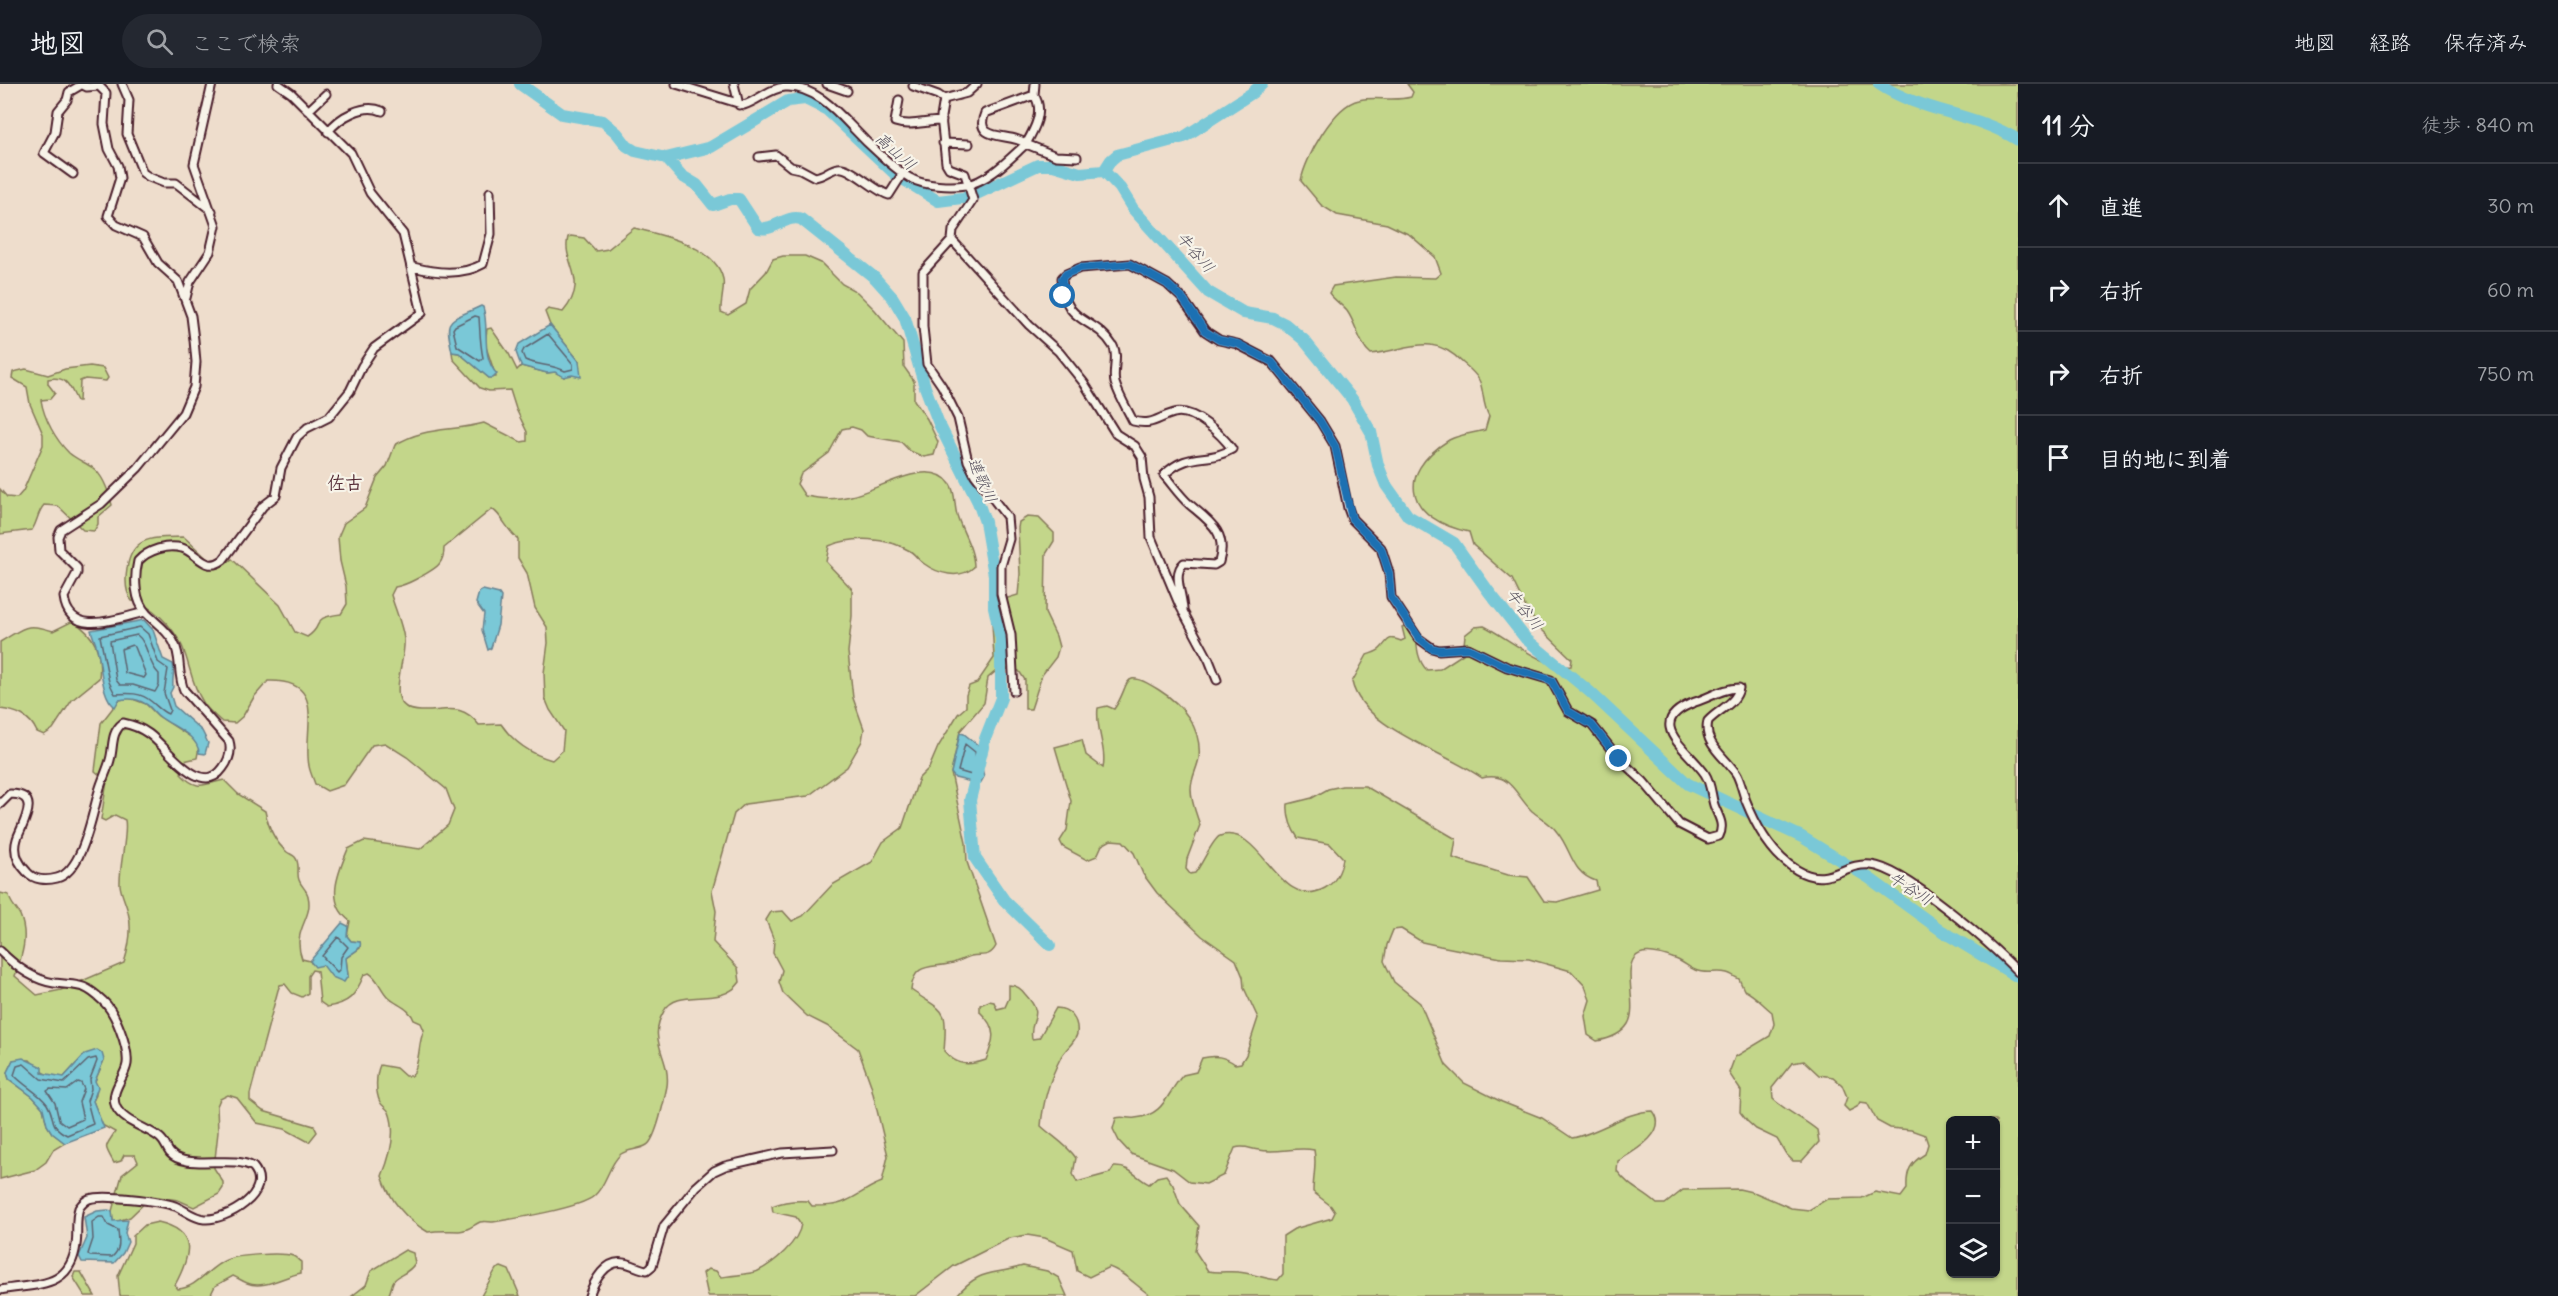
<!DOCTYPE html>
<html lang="ja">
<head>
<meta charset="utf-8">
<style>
  :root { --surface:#171b24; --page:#242831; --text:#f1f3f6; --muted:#9ea1a6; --line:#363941 }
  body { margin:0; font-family:Delius,"Klee One",sans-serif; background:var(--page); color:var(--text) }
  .controls { position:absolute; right:18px; bottom:18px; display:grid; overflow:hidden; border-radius:9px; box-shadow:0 2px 4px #0004 }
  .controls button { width:54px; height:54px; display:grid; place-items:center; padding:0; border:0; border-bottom:2px solid var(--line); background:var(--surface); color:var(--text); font:30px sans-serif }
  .stop { position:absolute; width:18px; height:18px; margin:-14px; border:4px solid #1f6fb2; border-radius:50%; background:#fff }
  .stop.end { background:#1f6fb2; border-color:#fff; box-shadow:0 2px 6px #0008 }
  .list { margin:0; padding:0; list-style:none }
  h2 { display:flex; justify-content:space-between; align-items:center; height:78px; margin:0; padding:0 24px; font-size:26px }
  h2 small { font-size:20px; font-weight:400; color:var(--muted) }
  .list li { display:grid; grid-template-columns:39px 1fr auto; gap:18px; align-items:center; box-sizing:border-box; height:84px; padding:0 24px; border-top:2px solid var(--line) }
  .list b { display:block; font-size:22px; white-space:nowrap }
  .list em { font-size:20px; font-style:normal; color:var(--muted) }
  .icon { flex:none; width:33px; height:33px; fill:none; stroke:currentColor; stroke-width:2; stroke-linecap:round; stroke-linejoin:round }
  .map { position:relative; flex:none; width:2018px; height:1212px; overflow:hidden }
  header { display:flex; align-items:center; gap:36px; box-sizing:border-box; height:84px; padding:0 30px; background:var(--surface); border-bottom:2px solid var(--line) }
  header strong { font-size:28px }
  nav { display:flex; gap:33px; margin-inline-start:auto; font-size:21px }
  .search { width:420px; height:54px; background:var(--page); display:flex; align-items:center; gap:15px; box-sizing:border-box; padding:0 21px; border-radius:33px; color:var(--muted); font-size:22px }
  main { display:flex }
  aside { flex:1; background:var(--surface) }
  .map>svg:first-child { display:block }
  .green { fill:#c3d68a; stroke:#867a5a; stroke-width:1.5; fill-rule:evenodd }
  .water { fill:#7ac8d7; stroke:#678492; stroke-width:1.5 }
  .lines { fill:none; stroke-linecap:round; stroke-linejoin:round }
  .shore { stroke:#5d6370; stroke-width:1.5 }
  .river { stroke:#7ac8d7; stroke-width:12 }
  .minor-casing { stroke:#4a1f2b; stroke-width:11 }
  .minor { stroke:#f7f3e8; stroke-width:7 }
  .route { stroke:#1f6fb2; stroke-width:8 }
  .labels { text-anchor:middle; stroke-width:4.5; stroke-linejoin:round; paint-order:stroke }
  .water-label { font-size:16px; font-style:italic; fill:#58525f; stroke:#f7f3e8 }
  .quarter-label { font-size:18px; font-weight:bold; fill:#4a1f2b; stroke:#f7f3e8 }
</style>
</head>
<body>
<header>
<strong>地図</strong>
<div class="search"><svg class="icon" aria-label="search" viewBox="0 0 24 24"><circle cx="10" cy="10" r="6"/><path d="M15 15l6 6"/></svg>ここで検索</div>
<nav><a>地図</a><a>経路</a><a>保存済み</a></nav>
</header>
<main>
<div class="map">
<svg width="2018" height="1212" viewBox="0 0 2018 1212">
  <rect width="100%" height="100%" fill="#edc"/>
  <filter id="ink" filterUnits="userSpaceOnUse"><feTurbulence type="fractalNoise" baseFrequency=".0167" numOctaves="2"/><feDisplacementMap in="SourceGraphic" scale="12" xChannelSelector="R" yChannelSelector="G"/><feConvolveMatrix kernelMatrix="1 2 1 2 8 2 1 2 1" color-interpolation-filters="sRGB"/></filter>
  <g filter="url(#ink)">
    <!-- green -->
    <path class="green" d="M1407 0H2018V1212H1151C1136 1202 1126 1189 1109 1183L1089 1193 1077 1187 1073 1166 1045 1154 1027 1151 1010 1154 954 1182 915 1212H708L703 1189 708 1185 716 1187 721 1193C729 1192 751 1190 758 1187 774 1179 799 1158 801 1140L796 1133 773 1128 772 1122C784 1117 794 1116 808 1117L812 1122C823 1122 836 1122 846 1117 860 1111 866 1104 882 1098L888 1072 871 1001 858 965 827 942 807 932 783 909 779 898 782 886 773 869 774 856 766 836 771 828 783 827 792 837 803 832 832 801 872 778 883 758 902 744 919 694 929 684 938 663 958 630 966 623V611L969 602 977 599 994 574 991 522 998 517 1018 511 1020 490 1018 444 1019 438 1027 433 1039 434 1054 449V457L1046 470 1045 529 1056 552 1059 563 1056 573 1042 591 1031 625H1025V596L1019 587 1007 585 995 588 988 594 984 619 960 647 951 689 966 759 967 778 996 862C990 874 982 870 971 872 965 874 959 877 953 879 931 885 914 877 911 906 945 930 948 921 944 967 957 982 968 982 986 976 994 956 998 945 980 928V921L989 917 994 918 997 925 1005 923 1009 914V901C1017 901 1021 905 1025 910 1047 934 1028 933 1032 955L1039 954 1056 924C1069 924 1079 935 1077 950 1075 959 1065 965 1061 973 1049 996 1043 1017 1041 1042 1053 1053 1067 1061 1076 1074L1073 1090 1077 1098 1110 1089 1114 1083C1131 1082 1136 1094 1149 1100L1157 1093 1166 1091 1173 1101 1180 1120 1199 1142 1195 1167 1208 1187C1219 1189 1228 1187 1238 1188 1252 1189 1264 1195 1278 1196L1283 1190V1152L1294 1145 1332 1134 1335 1128 1331 1122 1313 1108C1313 1093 1317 1080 1314 1066 1296 1062 1278 1070 1259 1066 1250 1065 1245 1061 1235 1064L1224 1091 1206 1100 1190 1098 1173 1085 1131 1070 1119 1057 1113 1045 1116 1034C1124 1032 1128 1035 1135 1034 1165 1032 1167 1008 1183 991L1196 988 1202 974C1215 971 1224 972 1235 980L1241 979 1246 971 1258 934 1244 904 1243 893 1236 876 1202 852 1157 809 1143 790 1134 769 1123 757 1111 756 1102 761 1097 772 1087 776 1063 763 1060 757 1067 746 1071 717 1055 663 1082 656 1086 671 1103 684C1107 664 1095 644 1098 624L1107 622 1114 625C1131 602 1120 581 1159 606 1183 621 1202 644 1199 674 1197 685 1191 694 1191 705 1191 718 1196 729 1200 741L1187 775 1186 785 1190 790 1195 789C1202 781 1213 754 1220 752 1262 738 1278 830 1325 804 1336 798 1341 787 1343 774L1330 760 1298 754C1291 744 1287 733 1288 720L1312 714 1328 705 1342 702H1365L1456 755 1453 774 1508 791 1528 793 1544 817 1557 818 1598 806 1596 797C1571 789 1572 766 1557 748 1551 739 1540 734 1532 727 1515 711 1511 687 1482 694 1446 668 1362 644 1352 598L1367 571C1372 569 1378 568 1381 564 1390 555 1386 552 1401 557L1405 555 1402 543 1408 541 1415 544C1417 558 1416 576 1427 586L1440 585 1463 570 1465 551 1475 543 1484 542C1507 553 1545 586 1571 582L1572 575 1541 545 1528 528 1512 495 1473 461 1469 448C1408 436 1393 391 1449 356 1460 350 1474 349 1485 346L1489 332C1482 320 1484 305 1479 296 1476 290 1469 284 1463 279 1432 247 1409 266 1371 270 1358 259 1357 241 1347 227 1341 220 1334 216 1329 209L1333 202 1396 193 1435 194 1441 189 1435 173 1410 151 1387 140 1337 131 1321 121 1301 97C1305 74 1334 21 1359 16 1376 12 1393 18 1411 13L1413 8ZM1401 845 1422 858 1440 862 1501 874 1529 875 1571 887 1585 902 1590 916 1585 932 1588 951 1597 957C1609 955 1621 951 1628 940 1643 916 1603 847 1675 875 1682 877 1688 883 1695 886 1706 891 1716 886 1727 889 1731 890 1735 893 1739 895L1744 906C1755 911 1762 920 1772 928L1774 940 1770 952 1735 973 1729 989 1741 1007 1740 1028 1747 1037 1756 1045 1777 1055 1786 1070 1793 1077H1802L1819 1058 1817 1046C1803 1034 1787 1028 1773 1015L1772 1004 1792 979 1804 977 1819 991 1833 993 1842 1001 1847 1013 1844 1022 1849 1027 1857 1023 1860 1018 1867 1019 1877 1037 1890 1044 1911 1046 1925 1051 1928 1060 1925 1070C1910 1079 1906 1087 1907 1105L1901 1113 1875 1108 1862 1114 1827 1115 1809 1126 1791 1124 1756 1109 1739 1105 1683 1106 1665 1120H1657C1641 1106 1631 1105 1617 1087L1618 1077C1633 1068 1670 1048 1653 1027 1626 1027 1600 1049 1572 1054L1542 1034 1502 1018 1464 999 1446 981 1420 919 1394 898 1384 877 1387 861 1393 846ZM1950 1036H1996V1190H1950Z
      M634 144C662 151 716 162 723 195 725 206 720 217 721 228L728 231 746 220 750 205 766 188 773 175 783 172H805L821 179 842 200 857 208 875 226 903 259 904 283 914 297V316L927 335 938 358 934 371 924 373 910 367 901 358 867 352 861 346 852 343 842 345 829 369 801 390 797 400 805 412C822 415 835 416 851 412 877 407 930 371 950 400 956 409 954 421 957 431 962 448 974 465 974 483 960 496 938 490 923 479 918 476 915 470 910 467 886 453 853 452 829 462L826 478 852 505V532L848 568 853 614 864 645 862 657 847 683 808 712 745 720 734 730 712 807 716 827 713 858 738 884 740 898C721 925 678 902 664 927 646 957 671 973 667 1002 665 1013 656 1056 647 1061 639 1066 628 1065 621 1070 608 1081 607 1101 594 1112 581 1124 513 1135 493 1138 489 1138 484 1137 480 1138 472 1142 468 1147 459 1147 448 1147 439 1146 428 1148 405 1135 390 1116 382 1092 390 1073 397 1049 389 1028 387 1024 382 1022 380 1018 375 1008 376 990 380 981L396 984 405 992H412C421 978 417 961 424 946L421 939 414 936C410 924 396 921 388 913 380 905 378 894 369 889L364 891C355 912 350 919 327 923L320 918 317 887 312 886 308 892V909L302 913 292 909 285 900 280 901 278 906 250 1010V1017L263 1027 314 1042 317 1048 309 1058 285 1045 257 1039 237 1014 228 1011 220 1015 217 1022 218 1048 214 1084 223 1098V1104L219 1110 194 1123 178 1116 152 1112 130 1133 115 1138 113 1137 112 1127 122 1091 138 1078 135 1071H124L121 1077 114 1079C103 1060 105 1064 115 1048L102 1041 93 1017 96 1011 95 997 104 976 76 980 64 993C48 994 40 988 30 976H13L7 988 9 995 33 1013 43 1024 47 1041 52 1049 65 1059 53 1066 46 1078 35 1086 0 1095V809L9 811C10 820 16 823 20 831 29 852 22 872 15 892L37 911 61 906 124 879C129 863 133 845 128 828 126 819 121 810 120 801 119 782 128 751 125 736L115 731 105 737 101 735 107 697 95 687 101 639 119 616 130 614 146 620 158 632 191 653 199 663 197 674 184 677 181 690C198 708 204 700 224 696L238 710 265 727C268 742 275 758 287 768 290 770 293 771 295 773 301 780 296 789 299 796 301 802 307 806 308 812 314 835 291 845 302 875L310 877 311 879 323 880 348 892 346 874 360 864V858L351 857 347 852 350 837C325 818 338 789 348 765L364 757 420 765 448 741 454 726 446 705 407 673 385 659 372 661 344 701 327 707 315 700C313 694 310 688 309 682 302 646 329 595 268 597L254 613 243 632 235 639 222 638C215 632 207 625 203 618 191 600 190 580 182 562 173 543 152 520 132 517 125 508 125 497 127 485 132 450 155 454 184 453L215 482H223L232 475 280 521 295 548 307 553C326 541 308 534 341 530L347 520 346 502 340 477 338 453 344 439 365 424 377 394 387 382 395 361C425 342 452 348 484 339L521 358 527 357V348L516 325 510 306 489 307 480 304 453 275 452 268 459 269 489 294 496 293 485 260 487 245 491 244 509 270 517 286 521 282 547 289 555 288 564 293 579 277 550 241 545 228 548 225 563 228C591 195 561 180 568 153L571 152 584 154 596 167 608 165ZM492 425C503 432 507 447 518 455V474L527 489 535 524 547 543 548 559 544 589 545 614 550 626 564 647 562 667 552 676C530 670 514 659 501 640L479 641C461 617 445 628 421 627 380 626 407 578 404 555 402 540 395 525 391 511L395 503C407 501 412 497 422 492 435 484 444 481 444 464Z
      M90 282 103 284 108 294 106 297 85 295 80 297 79 317H77C70 304 68 291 48 295V300L55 309 50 315 41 316C44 335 56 356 69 369 76 375 86 379 93 384 104 392 109 409 112 421L98 433V440L94 447 83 446 58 422 44 421C37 429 38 437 32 446L0 450V405L7 413 17 414 23 407 43 361V350L30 320 27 303 12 294 13 288 26 285 48 291 65 285Z
      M73 537C95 551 102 568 99 594L72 616 53 645 44 651 37 648C30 632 17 627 0 625V558C25 544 24 538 53 547Z
      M158 1138C198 1147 191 1171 175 1201L178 1205C197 1204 209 1183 226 1176 237 1171 282 1168 293 1172 296 1173 298 1176 301 1178V1189C284 1192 264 1206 247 1199 242 1197 238 1194 233 1192L215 1202 210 1212H120L118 1192 133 1159V1152L145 1141Z
      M405 1166 413 1169 415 1179C408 1191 397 1190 393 1198 391 1203 391 1207 388 1212H352L366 1201 371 1187Z
      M1023 1182 1047 1187 1059 1194 1067 1212H956C980 1184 991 1192 1023 1182Z
      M501 1183 509 1186 520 1212H481L496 1185Z
      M75 1188H81L95 1212H85L73 1193Z"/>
    <!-- water -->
    <path class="water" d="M481 222 483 223C490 245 480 272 497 290L493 294H489L459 269 452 268C444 231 448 238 481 222Z
      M550 241 579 277 581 293 572 291 564 293 555 288 547 289 521 282 516 268 519 260Z
      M483 506 499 510 501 513 498 541 491 564 488 566 482 546 484 530 476 519 479 508Z
      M144 536 153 546 163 575 173 580C175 588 172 594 173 603L170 609 174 622 202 647 208 659 205 670 199 669C198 651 173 643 160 633 154 629 151 623 146 620 137 614 128 614 119 616L115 623C101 612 102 585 98 569 97 561 93 554 91 546Z
      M960 649 964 650 979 662 982 668 980 675 984 693 980 700 955 694 951 689Z
      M342 839 348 842 347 852 351 857 360 858C363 865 351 869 346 874L348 892 344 898 332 893 323 881 315 883 310 877Z
      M97 966 102 969 104 976 95 997 98 1003 93 1017 104 1044 65 1059 52 1049 47 1041 43 1024 33 1013 9 995 7 988 13 976 23 974 42 983V989L64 993 85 970Z
      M108 1126 112 1127 113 1137 128 1136 125 1149 128 1158 123 1169 114 1179 82 1178 79 1172 87 1154 84 1133 97 1127Z"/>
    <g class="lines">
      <!-- shore -->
      <path class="shore" d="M475 232 479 233C480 247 480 260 483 274L480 277 457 262 453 245 455 242Z
        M548 250 573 280V285L565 287C553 280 538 282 525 276L522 269 524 265Z
        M140 543 148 550 158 578 168 585 164 609 170 626 168 630C161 627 158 623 152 618 141 608 128 609 115 610L109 598 100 552Z
        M137 551C149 560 147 579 159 590V601L155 608 133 601H120L116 596 110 557Z
        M132 561 135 563 146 591 144 594 125 589 121 565Z
        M965 660 975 668 978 689 975 692 958 687Z
        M338 853 348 863 341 873 340 885 337 888 322 872Z
        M96 974 97 977 90 995 91 1005 87 1017 93 1040 67 1051C48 1042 56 1034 47 1020 38 1008 24 1002 14 991L17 982 24 980 41 995 64 999 88 976Z
        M78 998 81 999 84 1005 79 1018 83 1035 67 1042 59 1036 55 1019 47 1007 50 1005 67 1006Z
        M99 1133H104L108 1141 118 1146C119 1158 121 1165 112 1173L90 1172 88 1170 93 1155 92 1138Z"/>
      <!-- river -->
      <path class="river" d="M520 0 562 30 603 37 617 49 627 62 635 67 666 74 711 63 788 17 805 15 827 26 896 91 938 117 970 113 1038 81H1053L1080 89 1104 87 1111 76 1117 71 1184 53 1252 9 1262 0
        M1879 0C1920 28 1976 29 2018 56
        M666 74 682 92 697 101 713 121 730 115H739L758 144C773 148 787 130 801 135L875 194 893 214 905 234 925 303 939 340 978 418 985 438 994 491V523L1001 555V614L985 655 970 716 975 774 1004 816 1050 861
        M1104 87 1120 104 1133 125 1208 208 1244 229 1273 234 1285 240 1304 256 1352 315 1371 348 1378 381 1386 401 1408 432 1454 459 1489 508 1526 555 1590 608 1688 700 1802 753 1869 794 1942 847 2018 893"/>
      <!-- minor casing -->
      <g class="minor-casing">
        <path id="minor" d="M81 0 87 3 99 2 106 9 104 40 109 65 118 82 120 94 108 132 116 141 143 153 158 179 178 197 191 232 194 256 196 278 194 303 183 329 138 384 101 420 61 446 58 453 59 466 77 484V489L64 513C69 555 119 534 145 528
          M122 0 129 16 127 50 143 89 149 93 164 99H176L212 127
          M676 0 744 21C759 16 770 4 785 3 813 1 836 26 853 44 866 58 896 87 912 95 925 102 951 103 966 101 989 97 1009 75 1026 60L1056 72 1077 73
          M734 0 739 21
          M827 0 847 7
          M977 0 967 9 944 15 941 33 946 79 949 84 965 90 973 116 953 146 952 156 923 188V243L927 280 942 302 958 334 968 377 975 391 1007 433 1009 455 1001 482V510L1011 551 1014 607
          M913 2 938 11 944 15
          M1034 11C1045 27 1034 46 1026 60 1013 48 972 59 985 29L1034 11 1035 0
          M899 16 895 38C910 43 926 37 942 37
          M308 27 326 10
          M328 48C339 33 364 19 382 27
          M943 59 969 60
          M759 73 776 71 791 83 800 85 815 93C824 92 830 85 838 84 850 81 874 107 889 111L903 89
          M73 90 44 69 55 48 58 27 67 16 69 8 81 1
          M952 156 1029 241 1059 268 1084 299 1116 350 1135 362 1142 373 1144 395 1149 413 1151 453 1179 520 1209 576 1217 596
          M413 183C436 189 462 192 483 180L491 150 490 108
          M186 214 190 198 210 168 216 142 194 80 212 0
          M1183 528C1184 513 1171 490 1184 479L1214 481 1219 478C1228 448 1209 437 1189 420 1179 411 1172 400 1164 391 1189 366 1207 380 1232 365 1222 351 1194 324 1174 329 1156 334 1153 342 1133 337 1127 325 1119 312 1115 299 1112 287 1119 272 1113 262 1093 230 1064 243 1062 194L1066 190 1080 184 1130 180 1167 200 1182 214 1205 247 1219 256 1237 260 1272 278 1320 337 1335 362 1348 424 1352 435 1381 464 1389 489 1391 513 1418 554 1432 564 1439 566 1468 564 1507 583 1551 596 1568 627 1592 641 1619 675 1643 697 1679 740 1708 755 1719 752C1725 740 1718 732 1714 721 1711 711 1711 699 1705 690 1688 665 1641 638 1695 618 1711 613 1723 604 1739 604 1736 620 1719 625 1708 637 1702 660 1727 674 1737 691 1741 699 1743 709 1746 717 1756 742 1773 772 1797 786 1829 805 1843 778 1871 781 1905 784 1993 862 2018 888
          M0 720 10 710C43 710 22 740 17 755 13 768 18 779 27 788 34 796 46 797 57 794 83 787 92 730 99 707 102 696 107 687 110 676 114 663 110 649 123 639 133 641 141 644 149 650 168 664 201 715 223 684 229 676 232 667 229 657L184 606C177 590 182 572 173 557 166 545 156 539 147 530 134 516 134 494 138 477 148 466 167 460 182 464 198 469 205 489 223 476L263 422 276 412 281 384 297 353 307 344 329 333 350 307 362 282 374 264 422 229 403 150 370 109 351 69 291 9 278 0
          M0 867C14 881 34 896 54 899 78 902 83 898 103 917 115 927 129 964 127 980 125 994 109 1007 116 1023 123 1038 148 1044 160 1054 165 1058 166 1064 170 1069 186 1087 233 1070 253 1083 275 1108 226 1137 204 1135 193 1134 185 1126 175 1122 160 1117 102 1110 89 1115 84 1117 82 1120 79 1124 75 1136 78 1149 76 1161 70 1206 35 1199 0 1206
          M589 1212C594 1197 606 1175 624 1179 632 1180 639 1185 647 1186L652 1182 664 1142 696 1103 714 1087 725 1082 782 1069 833 1066"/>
      </g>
      <!-- minor -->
      <use href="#minor" class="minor"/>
    </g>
  </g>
  <g class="lines" filter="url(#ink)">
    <!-- route -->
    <path class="route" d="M1063 212 1062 194 1066 190 1080 184 1130 180 1167 200 1182 214 1205 247 1219 256 1238 260 1272 278 1320 337 1335 362 1352 435 1381 464 1389 489 1391 513 1419 554 1431 564 1440 566 1468 564 1507 583 1551 596 1568 627 1592 641 1619 675"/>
  </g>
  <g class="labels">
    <!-- water labels -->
    <g class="water-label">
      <text transform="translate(896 67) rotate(42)" y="6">高山川</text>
      <text transform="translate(1196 168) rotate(49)" y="6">牛谷川</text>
      <text transform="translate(983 396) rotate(66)" y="6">連歌川</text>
      <text transform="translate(1525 525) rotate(52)" y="6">牛谷川</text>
      <text transform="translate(1911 804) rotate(33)" y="6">牛谷川</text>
    </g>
    <!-- quarter labels -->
    <g class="quarter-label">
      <text x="345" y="405">佐古</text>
    </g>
  </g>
</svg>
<div class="controls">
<button>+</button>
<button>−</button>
<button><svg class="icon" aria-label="layers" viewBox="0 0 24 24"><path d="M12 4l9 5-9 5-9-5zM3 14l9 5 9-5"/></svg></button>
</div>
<div class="stop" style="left:1063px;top:212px"></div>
<div class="stop end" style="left:1619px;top:675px"></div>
</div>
<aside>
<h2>11 分<small>徒歩 · 840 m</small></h2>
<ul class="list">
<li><svg class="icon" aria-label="ahead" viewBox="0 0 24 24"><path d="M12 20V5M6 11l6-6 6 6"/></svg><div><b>直進</b></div><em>30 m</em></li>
<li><svg class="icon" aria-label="right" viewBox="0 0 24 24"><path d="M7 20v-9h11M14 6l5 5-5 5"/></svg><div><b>右折</b></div><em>60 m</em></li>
<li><svg class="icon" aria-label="right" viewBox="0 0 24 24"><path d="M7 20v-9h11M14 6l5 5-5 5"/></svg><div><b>右折</b></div><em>750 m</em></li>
<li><svg class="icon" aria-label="arrive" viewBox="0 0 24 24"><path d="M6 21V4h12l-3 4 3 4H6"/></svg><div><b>目的地に到着</b></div></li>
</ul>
</aside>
</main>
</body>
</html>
